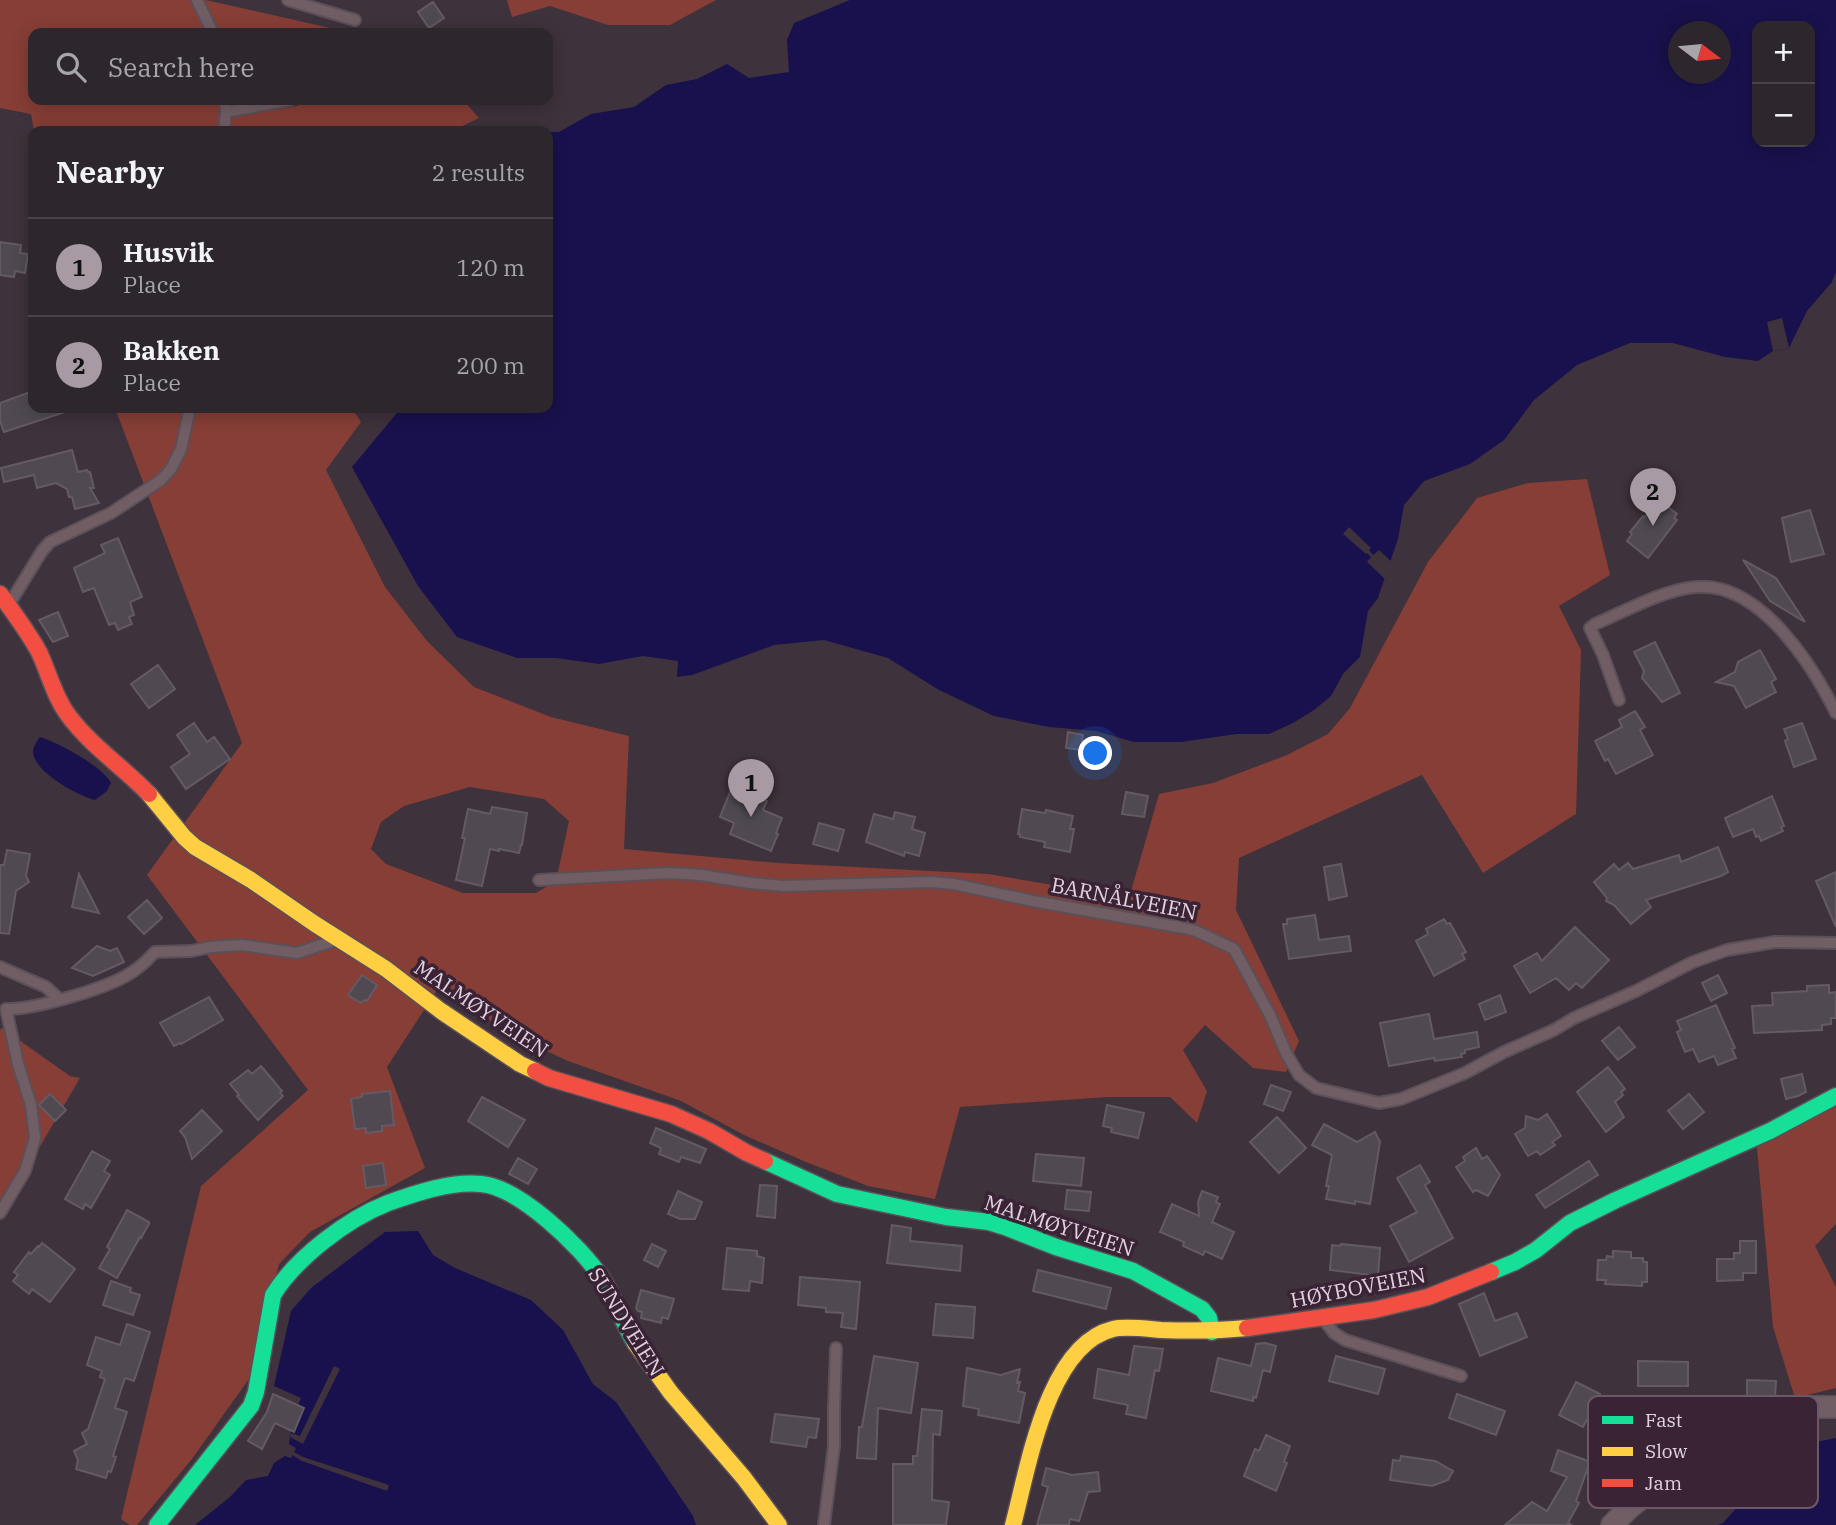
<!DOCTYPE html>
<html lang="en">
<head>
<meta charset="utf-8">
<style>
  :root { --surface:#2e262d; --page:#3a3239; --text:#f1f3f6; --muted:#a7a5aa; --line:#494349; --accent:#a89aa5 }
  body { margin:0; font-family:"IBM Plex Serif",serif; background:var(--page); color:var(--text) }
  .controls { position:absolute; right:21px; top:21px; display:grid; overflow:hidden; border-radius:14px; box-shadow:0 4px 18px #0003 }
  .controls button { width:63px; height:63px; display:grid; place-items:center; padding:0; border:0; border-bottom:2px solid var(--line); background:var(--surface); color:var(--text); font:35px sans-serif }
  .compass { position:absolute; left:1668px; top:21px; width:63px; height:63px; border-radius:50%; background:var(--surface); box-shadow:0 4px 18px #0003; rotate:106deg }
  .you { position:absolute; left:1096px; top:754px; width:24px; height:24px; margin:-18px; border:5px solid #fff; border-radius:50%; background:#1a73e8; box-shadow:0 0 0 10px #1a73e833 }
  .badge { display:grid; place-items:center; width:46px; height:46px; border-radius:50%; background:var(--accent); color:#111; font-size:23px; font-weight:700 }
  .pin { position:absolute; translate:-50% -58px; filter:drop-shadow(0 2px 4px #0008) }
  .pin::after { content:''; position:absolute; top:37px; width:24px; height:21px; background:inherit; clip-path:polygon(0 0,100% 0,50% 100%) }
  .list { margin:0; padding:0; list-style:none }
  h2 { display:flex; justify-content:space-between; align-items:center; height:91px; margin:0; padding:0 28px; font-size:30px }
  h2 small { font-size:23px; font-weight:400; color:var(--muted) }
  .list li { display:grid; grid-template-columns:46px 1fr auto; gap:21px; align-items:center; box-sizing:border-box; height:98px; padding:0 28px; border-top:2px solid var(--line) }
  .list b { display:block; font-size:26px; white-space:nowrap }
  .list p { margin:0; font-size:23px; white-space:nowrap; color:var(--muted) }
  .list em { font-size:23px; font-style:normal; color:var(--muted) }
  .icon { flex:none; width:38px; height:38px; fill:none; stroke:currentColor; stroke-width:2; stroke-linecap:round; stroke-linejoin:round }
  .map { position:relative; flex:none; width:1836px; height:1525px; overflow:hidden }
  .search { position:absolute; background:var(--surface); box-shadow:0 4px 18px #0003; left:28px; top:28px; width:525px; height:77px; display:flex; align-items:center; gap:18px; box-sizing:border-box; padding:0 24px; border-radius:14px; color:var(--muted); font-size:26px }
  .panel { position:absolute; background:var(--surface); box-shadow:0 4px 18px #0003; left:28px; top:126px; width:525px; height:287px; border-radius:14px }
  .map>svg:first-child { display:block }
  .forest { fill:#863e36; fill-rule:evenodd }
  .water { fill:#19114d; fill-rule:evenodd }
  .pier { fill:#3e323c }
  .building { fill:#504952; stroke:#635a64; stroke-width:2 }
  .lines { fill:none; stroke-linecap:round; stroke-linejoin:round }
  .lane-casing { stroke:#5b5058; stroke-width:14 }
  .street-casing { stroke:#5b5058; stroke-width:24 }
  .fast-casing { stroke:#5b5058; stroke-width:19 }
  .slow-casing { stroke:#5b5058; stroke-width:19 }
  .jam-casing { stroke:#5b5058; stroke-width:19 }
  .lane { stroke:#715e65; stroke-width:10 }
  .street { stroke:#715e65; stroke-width:21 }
  .fast { stroke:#16e098; stroke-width:16 }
  .slow { stroke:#ffcf43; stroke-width:16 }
  .jam { stroke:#f24e42; stroke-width:16 }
  .labels { text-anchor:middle; stroke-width:7; stroke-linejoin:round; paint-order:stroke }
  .street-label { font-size:21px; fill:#e1d2dd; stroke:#392335 }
  .key { fill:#392335; stroke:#6b5867; stroke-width:2 }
  .key-label { font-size:19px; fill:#e1d2dd }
</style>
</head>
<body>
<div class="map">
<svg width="1836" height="1525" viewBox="0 0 1836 1525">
  <rect width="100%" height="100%" fill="#3e323c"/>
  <!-- forest -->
  <path class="forest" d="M0 0H206L352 33H33V100H243L249 110C272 110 292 110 312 100H463L479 118 452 131H34L31 114 0 108Z
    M507 0H716L670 25H608L550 6 512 17Z
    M115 408H352L361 422 326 470 385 587 427 641 474 687 551 717 629 736 624 849 778 863 988 874 1129 898 1159 794 1213 783 1287 755 1328 734 1350 708 1428 562 1477 498 1528 483 1587 479 1610 575 1559 606 1581 650 1576 814 1483 873 1422 775 1239 858 1236 910 1299 1041 1286 1072 1253 1068 1205 1025 1183 1050 1207 1091 1197 1123 1170 1097H1108L960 1107 935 1199 868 1186 806 1162 744 1135 681 1101 568 1061 505 1032 441 984 387 1067 425 1168 310 1232 279 1264 251 1376 192 1459 137 1525H130L121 1519 201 1186 308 1090 147 875 242 743ZM470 787 544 799 569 821 556 881 536 893H463L386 864 371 849 381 822 404 806Z
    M2 1028 70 1076 80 1078 0 1215V1030Z
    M1836 1093V1224L1815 1246 1836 1287V1388L1795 1398 1773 1327 1756 1137Z"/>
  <!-- water -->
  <path class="water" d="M850 0H1836V272L1832 282 1807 311 1789 348 1773 351 1758 361 1725 357 1673 343H1630L1577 365 1534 400 1504 440 1470 464 1424 481 1404 505 1398 539 1378 598 1368 611 1360 657 1343 674 1331 696 1314 710 1293 723 1269 734H1237L1181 742H1134L1096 731 1049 727 994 716 939 690 888 658 824 640 774 645 692 675 677 677 678 661 643 656 599 664 556 658H517L457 637 418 586 352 467 401 408H548V132H559L591 114 634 107 666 85 697 79 727 64 749 78 789 72 787 40 794 23ZM1757 26H1810V142H1757ZM1678 32H1720V74H1678Z
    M40 737C59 743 102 766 111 783L107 791 95 800C78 796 34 772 33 752 33 747 37 741 40 737Z
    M418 1231 433 1255 455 1268 531 1300 563 1330 593 1384 616 1402 693 1516 696 1525H195L230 1497 246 1480 268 1476 274 1463 285 1456 291 1458 296 1448 289 1444C291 1427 295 1414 301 1398L274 1386 291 1311 311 1288 385 1232Z
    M1836 1438V1525H1718L1723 1523 1773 1467 1780 1454 1817 1445 1816 1442Z"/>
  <!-- pier -->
  <path class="pier" d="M1782 318 1789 348 1773 351 1767 322Z
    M1349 527 1371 548 1369 550 1373 555 1379 550 1393 563 1387 581 1367 562 1371 557 1367 553 1366 554 1343 534Z
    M334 1366 340 1369 303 1444 290 1437 291 1433 300 1436Z
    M294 1452 303 1457 389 1485 387 1491 302 1461 292 1455Z"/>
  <!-- building -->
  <path class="building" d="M433 2 444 18 429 28 418 12Z
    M0 242 21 245 20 253 28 254 25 273 15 271 14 277 0 275Z
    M33 391V408H68V411L4 432 0 421V403Z
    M72 450 78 472 87 470 88 472H90L94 488H90L99 503 75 509 72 497H69L67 489 56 483 37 488 34 475 4 482 1 468Z
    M1658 499 1677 514 1674 518 1677 520 1648 558 1627 541 1632 534 1630 532 1643 516 1644 518Z
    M1810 510 1824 554 1791 562 1782 518Z
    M118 538 142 597 130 602 134 615 129 617 132 624 118 630 115 623 109 625 94 588 83 592 74 568 105 553 101 545Z
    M1743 560 1776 578 1805 622 1770 601Z
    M58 612 68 636 53 642 39 620Z
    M1655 642 1680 693 1662 702 1642 678 1644 671 1634 652Z
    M1760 650 1776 679 1771 682 1776 692 1746 708 1734 686 1716 682 1735 672 1738 662Z
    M158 665 175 689 149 708 131 684Z
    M1635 711 1645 727 1640 730 1653 755 1616 774 1608 759 1605 761 1595 741 1622 727 1619 720Z
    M194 723 207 742 214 737 230 759 186 789 171 767 190 754 177 735Z
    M1802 723 1816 759 1794 767 1785 741 1788 739 1784 729Z
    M1068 732 1083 735 1081 750 1066 748Z
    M732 787 767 801 763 810 782 818 776 833 778 834 771 851 730 834 734 823 720 817Z
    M1126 792 1148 796 1144 817 1122 814Z
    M1772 796 1784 826 1781 827 1783 831 1761 841 1759 836 1756 837 1753 829 1733 837 1725 818Z
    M492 807 527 813 522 845H521L519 853 499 849V851L490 849 482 886 456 880 465 838H462L468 809 490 814Z
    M1022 809 1045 813 1046 810 1073 816 1070 829H1074L1070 852 1044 847 1045 842 1020 837V834H1018Z
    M895 812 915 817 912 829 925 833 919 856 905 852 904 856 866 842 874 814 893 819Z
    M819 823 844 830 838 851 813 844Z
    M1718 847 1728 872 1721 876 1646 900 1651 907 1631 924 1614 905 1606 901 1607 898 1594 882 1614 864 1619 870 1628 863 1633 869 1679 855 1681 862Z
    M7 850 30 854 26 876 29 882 16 891 9 934 0 933V865H4Z
    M1341 864 1347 896 1329 900 1324 867Z
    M1836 872V927L1816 881Z
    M79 874 99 913 72 907Z
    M147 900 162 918 144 934 128 917Z
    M1315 915 1319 940 1349 936 1351 951 1289 959 1283 924H1287V919Z
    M1444 919 1447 924 1450 923 1466 952 1462 954 1465 959 1434 976 1416 941 1428 934 1426 929Z
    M1575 927 1609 960 1582 988 1576 983 1569 990 1556 978 1530 993 1514 966 1537 953 1542 961Z
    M97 946 110 951 117 948 124 962 93 976 72 968Z
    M362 975 377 985 367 1001 364 1000 361 1003 348 995Z
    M1718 975 1727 993 1711 1001 1702 983Z
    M1829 985V993L1836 992V1018H1831V1024L1822 1025V1030L1754 1033 1752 1006 1773 1005 1772 993 1807 991V986Z
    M1500 995 1506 1012 1485 1020 1479 1004Z
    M209 997 223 1020 181 1044 180 1043 174 1046 160 1023Z
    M1716 1005 1735 1048 1732 1049 1736 1058 1718 1065 1714 1056 1699 1062 1693 1049 1685 1052 1677 1032 1681 1030 1677 1021Z
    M1429 1014 1434 1039 1477 1032 1479 1047 1465 1050V1053L1461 1054 1462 1057 1435 1061 1434 1058 1389 1066 1380 1023Z
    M1619 1027 1635 1047 1618 1060 1602 1041Z
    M261 1066 282 1091 280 1093 283 1096 258 1120 237 1096 239 1095 230 1084 248 1070 252 1074Z
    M1608 1067 1625 1089 1621 1092 1623 1095 1615 1102 1624 1117 1606 1132 1577 1092Z
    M1802 1074 1806 1092 1798 1096 1786 1099 1781 1079Z
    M1271 1085 1291 1092 1283 1111 1264 1104Z
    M390 1091 394 1125 382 1126V1131L366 1133V1128L355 1129 351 1099 362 1097V1094Z
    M50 1094 66 1110 55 1121 39 1105Z
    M1689 1094 1704 1112 1683 1129 1668 1111Z
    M482 1097 525 1120 508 1147 468 1121Z
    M1107 1105 1144 1113 1138 1138 1111 1132 1112 1128 1103 1126Z
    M202 1110 222 1131 192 1159 185 1137 180 1131Z
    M1547 1114 1561 1136 1552 1142 1555 1145 1540 1155 1537 1151 1528 1156 1515 1134 1525 1128 1526 1116 1538 1120Z
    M1277 1117 1306 1148 1279 1173 1250 1142Z
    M1324 1124 1357 1142 1375 1132 1380 1142 1370 1204 1355 1201V1204L1326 1199 1329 1186H1326L1332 1155 1312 1145Z
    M656 1128 706 1149 700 1163 681 1157 679 1162 659 1154 661 1148 650 1143Z
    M1476 1148 1482 1159 1487 1156 1500 1175 1488 1196 1476 1190 1473 1192 1456 1167 1465 1161 1463 1157Z
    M92 1151 110 1161 104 1171 110 1175 91 1208 85 1204 83 1209 65 1199Z
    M1036 1154 1084 1158 1081 1186 1033 1181Z
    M518 1158 537 1169 528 1184 509 1174Z
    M1589 1161 1598 1175 1545 1208 1536 1195Z
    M383 1163 386 1185 366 1188 363 1166Z
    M1420 1165 1430 1182 1425 1185 1453 1238 1409 1262 1390 1226 1417 1212 1397 1178Z
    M760 1185 777 1186 775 1218 757 1216Z
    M1067 1190 1091 1192 1089 1211 1065 1209Z
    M678 1191 702 1202 695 1219H680L668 1214Z
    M1202 1191 1218 1197 1216 1202 1220 1204 1212 1222 1234 1232 1222 1259 1205 1251 1203 1255 1183 1246 1184 1242 1160 1232 1172 1204 1199 1216 1198 1202Z
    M127 1210 149 1222V1224L141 1238 140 1237 117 1278 99 1268 110 1249 107 1247Z
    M892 1225 911 1228 910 1241 962 1246 960 1271 887 1263Z
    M1740 1241H1756V1273H1743V1280L1717 1281V1259H1734V1253H1740Z
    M42 1243 75 1269 50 1302 32 1289 29 1294 13 1281 18 1275 14 1272 29 1252 31 1254 38 1246 39 1247Z
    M652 1244 666 1251 658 1267 644 1260Z
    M1341 1244 1380 1248 1378 1276 1330 1270 1332 1245 1340 1246Z
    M727 1248 757 1251V1256L764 1258 762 1283 750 1281 749 1291 723 1289Z
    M1613 1251 1631 1252V1258H1643V1262H1647V1282H1642V1286L1605 1284 1606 1280H1597L1598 1260H1606L1607 1256 1613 1257Z
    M1038 1270 1111 1288 1106 1309 1033 1291Z
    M800 1277 860 1282 856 1329 841 1327 843 1313 826 1312V1308L798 1305Z
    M111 1281 131 1288 130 1292 140 1295 133 1315 103 1305Z
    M641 1290 674 1299 668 1319 662 1317 661 1323 641 1318 642 1312 638 1311 636 1308Z
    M1484 1293 1495 1321 1517 1313 1527 1337 1480 1356 1459 1304Z
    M936 1304 975 1307 973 1338 933 1335Z
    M127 1324 150 1332 134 1381 125 1378 115 1408 127 1412 113 1456 116 1457 111 1472 108 1471 106 1478 76 1469 78 1460 74 1451 87 1444 82 1433 88 1429 105 1379 100 1377 102 1371 87 1365 96 1337 120 1345Z
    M1265 1343 1276 1346 1270 1372 1263 1370 1256 1398 1253 1397V1401L1211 1391 1218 1358 1251 1366 1256 1344Z
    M1134 1346 1163 1349 1159 1371 1155 1370 1146 1418 1126 1414 1128 1405 1094 1398 1098 1369 1129 1375Z
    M874 1356 918 1363 911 1413 878 1408 876 1459 857 1458 859 1427H862Z
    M1336 1356 1385 1369 1378 1394 1329 1381Z
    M1638 1361 1688 1362V1386H1638Z
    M967 1368 1001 1375 1020 1369 1017 1383 1020 1382 1018 1391 1025 1393 1019 1423 978 1415 979 1409 963 1406Z
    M1747 1380 1776 1381 1775 1398 1764 1401H1747Z
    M1576 1382 1600 1394 1595 1403 1600 1405 1592 1420 1588 1418 1583 1427 1559 1415Z
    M273 1394 304 1408 294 1432 275 1423 262 1449 248 1441 267 1412Z
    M1457 1394 1505 1411 1496 1435 1449 1418Z
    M922 1409 942 1411 940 1435 933 1434 932 1500 949 1502 946 1525H893V1464H913V1456H917Z
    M775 1414 819 1419 816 1438 808 1437 806 1447 771 1442Z
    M1266 1435 1290 1446 1284 1462 1287 1463 1276 1491 1244 1476 1255 1449 1259 1451Z
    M1558 1450 1588 1461V1467L1576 1501 1579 1503 1568 1523 1572 1525H1505L1532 1502 1547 1511 1567 1477 1551 1471Z
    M1401 1456 1435 1461 1453 1471 1448 1480 1432 1486 1390 1480 1393 1460 1400 1461Z
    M1046 1468 1072 1475 1098 1472 1100 1491 1088 1492 1079 1521 1070 1519 1069 1525H1037L1048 1487 1042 1485Z"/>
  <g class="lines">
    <!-- lane casing -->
    <g class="lane-casing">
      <path id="lane" d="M197 0 213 33
        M288 0 355 20
        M226 112 290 100
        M224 131 226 112 225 100
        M10 603 42 551 50 542 111 513 161 480 171 469 181 449 190 408
        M1619 700 1603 655 1590 628 1595 624C1626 611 1662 590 1696 587 1759 581 1812 664 1836 713
        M539 880 669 873 701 875 750 883 783 886 931 882 954 884 1033 901 1184 928 1196 931 1234 949 1270 1015 1286 1053 1299 1075 1316 1088 1379 1103 1401 1099 1465 1073 1504 1052 1554 1030 1574 1018 1636 991 1693 962 1727 950 1775 942 1836 943
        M0 967 46 987 59 999
        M0 1213 25 1171 35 1138 31 1105 18 1064 6 1009C33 1010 114 987 135 970 143 965 149 958 155 952L191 951 211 947 242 945 297 953 333 941
        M1324 1320 1334 1333 1345 1340 1461 1376
        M824 1525 834 1446V1408L836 1348"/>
    </g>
    <!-- street casing -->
    <g class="street-casing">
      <path id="street" d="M1612 1525 1628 1509 1701 1449 1720 1428 1739 1420 1794 1407H1836"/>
    </g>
    <!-- fast casing -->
    <g class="fast-casing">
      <path id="fast" d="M765 1161 837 1194 946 1217 989 1222 1005 1227 1056 1247 1133 1271 1202 1309 1209 1318 1212 1332
        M1491 1272 1515 1262 1536 1250 1570 1223 1616 1200 1770 1131 1836 1096
        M157 1525 251 1406 256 1392 273 1295C296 1258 347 1219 388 1203 416 1193 451 1181 481 1184 519 1187 580 1246 601 1277 615 1297 622 1322 635 1343"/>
    </g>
    <!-- slow casing -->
    <g class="slow-casing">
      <path id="slow" d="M149 794 184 837 195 847 251 880 315 924 386 969 441 1011 520 1064 535 1071
        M635 1343 671 1393 744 1478 779 1525
        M1013 1525C1028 1469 1047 1345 1113 1329 1126 1326 1148 1329 1161 1330 1191 1331 1217 1331 1247 1328"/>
    </g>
    <!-- jam casing -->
    <g class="jam-casing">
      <path id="jam" d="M0 594C14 613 28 632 39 652 49 673 54 696 68 715 91 746 123 767 149 794
        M535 1071 549 1078 671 1114 709 1131 747 1153 765 1161
        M1247 1328 1374 1310 1428 1297 1491 1272"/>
    </g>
    <!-- lane -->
    <use href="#lane" class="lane"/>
    <!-- street -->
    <use href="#street" class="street"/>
    <!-- fast -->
    <use href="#fast" class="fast"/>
    <!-- slow -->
    <use href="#slow" class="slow"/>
    <!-- jam -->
    <use href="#jam" class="jam"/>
  </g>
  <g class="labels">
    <!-- street labels -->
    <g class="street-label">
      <text transform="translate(1124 899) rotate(11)" y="7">BARNÅLVEIEN</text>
      <text transform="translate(481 1009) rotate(34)" y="7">MALMØYVEIEN</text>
      <text transform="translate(1059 1226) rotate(18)" y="7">MALMØYVEIEN</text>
      <text transform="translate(1358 1288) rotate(-11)" y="7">HØYBOVEIEN</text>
      <text transform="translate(626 1322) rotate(58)" y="7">SUNDVEIEN</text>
    </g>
  </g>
  <!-- legend -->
  <rect x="1588" y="1396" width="230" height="112" rx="10" class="key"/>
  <rect x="1602" y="1416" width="31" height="8" fill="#16e098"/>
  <rect x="1602" y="1447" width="31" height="9" fill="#ffcf43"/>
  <rect x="1602" y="1479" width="31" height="8" fill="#f24e42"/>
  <g class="key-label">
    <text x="1645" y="1427">Fast</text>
    <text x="1645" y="1458">Slow</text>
    <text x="1645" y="1490">Jam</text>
  </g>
</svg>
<div class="controls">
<button>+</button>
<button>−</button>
</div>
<svg class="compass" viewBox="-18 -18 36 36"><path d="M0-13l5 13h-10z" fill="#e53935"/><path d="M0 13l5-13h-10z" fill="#a7a5aa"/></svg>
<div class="you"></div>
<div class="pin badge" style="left:751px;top:817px">1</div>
<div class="pin badge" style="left:1653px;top:526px">2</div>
<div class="search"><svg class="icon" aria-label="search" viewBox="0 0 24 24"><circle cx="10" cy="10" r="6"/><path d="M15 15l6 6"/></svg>Search here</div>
<section class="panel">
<h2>Nearby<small>2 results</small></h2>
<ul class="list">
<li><span class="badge">1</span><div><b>Husvik</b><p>Place</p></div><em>120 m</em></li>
<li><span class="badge">2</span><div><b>Bakken</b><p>Place</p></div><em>200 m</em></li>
</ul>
</section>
</div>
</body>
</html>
